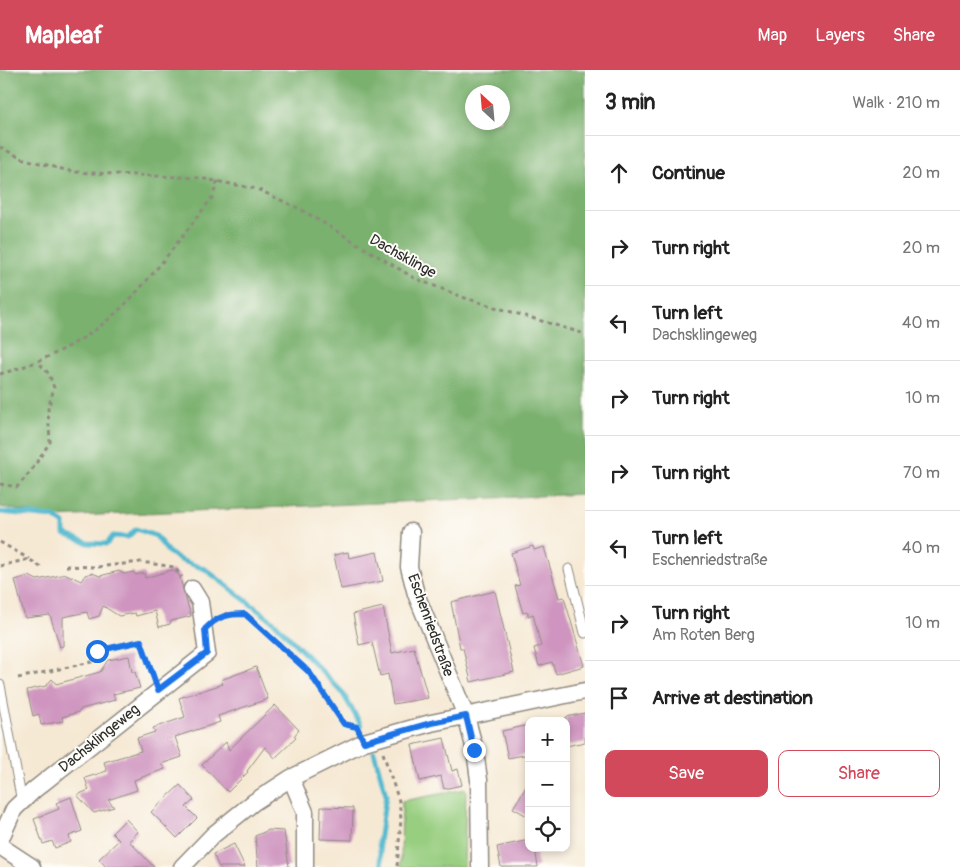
<!DOCTYPE html>
<html lang="en">
<head>
<meta charset="utf-8">
<style>
  :root { --surface:#fff; --page:#f2f2f2; --text:#222; --muted:#767676; --line:#e0e0e0; --accent:#d1495b }
  body { margin:0; font-family:Pangolin,sans-serif; background:var(--page); color:var(--text) }
  .controls { position:absolute; right:15px; bottom:15px; display:grid; overflow:hidden; border-radius:10px; box-shadow:0 2px 8px #0003 }
  .controls button { width:45px; height:45px; display:grid; place-items:center; padding:0; border:0; border-bottom:1px solid var(--line); background:var(--surface); color:var(--text); font:25px sans-serif }
  .compass { position:absolute; left:465px; top:15px; width:45px; height:45px; border-radius:50%; background:var(--surface); box-shadow:0 2px 8px #0003; rotate:334deg }
  .stop { position:absolute; width:15px; height:15px; margin:-11px; border:4px solid #1a73e8; border-radius:50%; background:#fff }
  .stop.end { background:#1a73e8; border-color:#fff; box-shadow:0 1px 5px #0008 }
  .list { margin:0; padding:0; list-style:none }
  h2 { display:flex; justify-content:space-between; align-items:center; height:65px; margin:0; padding:0 20px; font-size:21px }
  h2 small { font-size:16px; font-weight:400; color:var(--muted) }
  .list li { display:grid; grid-template-columns:32px 1fr auto; gap:15px; align-items:center; box-sizing:border-box; height:75px; padding:0 20px; border-top:1px solid var(--line) }
  .list b { display:block; font-size:19px; white-space:nowrap }
  .list p { margin:0; font-size:16px; white-space:nowrap; color:var(--muted) }
  .list em { font-size:16px; font-style:normal; color:var(--muted) }
  .actions { display:flex; gap:10px; padding:15px 20px }
  .actions a { flex:1; padding:11px 0; border:1px solid var(--accent); border-radius:10px; text-align:center; font-size:18px; color:var(--accent) }
  .actions .main { background:var(--accent); color:#fff }
  .icon { flex:none; width:28px; height:28px; fill:none; stroke:currentColor; stroke-width:2; stroke-linecap:round; stroke-linejoin:round }
  .map { position:relative; flex:none; width:585px; height:797px; overflow:hidden }
  header { display:flex; align-items:center; gap:30px; box-sizing:border-box; height:70px; padding:0 25px; background:var(--accent); color:#fff }
  header strong { font-size:24px }
  nav { display:flex; gap:28px; margin-inline-start:auto; font-size:18px }
  main { display:flex }
  aside { flex:1; background:var(--surface) }
  .map>svg:first-child { display:block }
  .green { fill:#98ce80; stroke:#627c56 }
  .forest { fill:#7ab16e; stroke:#526e4c; fill-rule:evenodd }
  .lines { fill:none; stroke-linecap:round; stroke-linejoin:round }
  .stream { stroke:#53bad0; stroke-width:5 }
  .building { fill:#cf95c0 }
  .lane-casing { stroke:#908a80; stroke-width:11 }
  .street-casing { stroke:#908a80; stroke-width:19 }
  .path { stroke:#908a80; stroke-width:3; stroke-dasharray:4 4; stroke-linecap:butt }
  .lane { stroke:#fff; stroke-width:9 }
  .street { stroke:#fff; stroke-width:16 }
  .route { stroke:#1a73e8; stroke-width:6 }
  .labels { text-anchor:middle; stroke-width:4; stroke-linejoin:round; paint-order:stroke }
  .street-label { font-size:15px; fill:#2b2b2b; stroke:#fdfcf7 }
</style>
</head>
<body>
<header>
<strong>Mapleaf</strong>
<nav><a>Map</a><a>Layers</a><a>Share</a></nav>
</header>
<main>
<div class="map">
<svg width="585" height="797" viewBox="0 0 585 797">
  <rect width="100%" height="100%" fill="#fdfcf7"/>
  <filter id="ink" filterUnits="userSpaceOnUse"><feTurbulence type="fractalNoise" baseFrequency=".02" numOctaves="2"/><feDisplacementMap in="SourceGraphic" scale="10" xChannelSelector="R" yChannelSelector="G"/><feConvolveMatrix kernelMatrix="1 2 1 2 8 2 1 2 1" color-interpolation-filters="sRGB"/></filter>
  <filter id="wash" filterUnits="userSpaceOnUse"><feTurbulence type="fractalNoise" baseFrequency=".0096" numOctaves="4" result="noise"/><feDisplacementMap in="SourceGraphic" scale="20" xChannelSelector="R" yChannelSelector="G"/><feGaussianBlur stdDeviation="1.12" result="paint"/><feColorMatrix in="noise" values="0 0 0 0 0 0 0 0 0 0 0 0 0 0 0 0 0 1.4 0 .05"/><feComposite in="paint" operator="in"/></filter>
  <g filter="url(#wash)">
    <rect width="100%" height="100%" fill="#f6e9d4"/>
    <!-- green -->
    <path class="green" d="M466 719 464 797H401L402 731Z"/>
    <!-- forest -->
    <path class="forest" d="M0 0H585V424L54 447 0 437ZM472 22H502V52H472Z"/>
    <g class="lines">
      <!-- stream -->
      <path class="stream" d="M0 442 54 447 64 454V464L88 473 107 474 113 466 128 467 136 459 156 466 168 482 180 490 205 499 275 553 342 622 361 655
        M374 682 386 725 379 772 382 797"/>
    </g>
    <g id="blocks">
      <!-- building -->
      <path class="building" d="M533 476 534 480 544 477 559 528 564 527 584 596 556 604 552 592 539 596 534 578 541 576 533 544 528 546V542L523 543 515 516 520 515 511 483Z
        M348 482 349 488 377 482 383 511 341 519 334 485Z
        M172 500 179 505 191 546 171 551 170 554 159 557 155 541 136 546 135 543 119 546 103 536 99 546 89 549 87 542 63 547V576L60 577 50 545 25 548 15 510 29 506 37 510 66 504 81 511 85 505 92 503 100 506 119 501 124 504 133 502 136 505 144 503 145 508Z
        M495 521 514 602 471 612 463 578H460L451 532Z
        M383 537 392 583 414 578 428 628 393 634 388 604 380 606 372 572 359 575 353 544Z
        M129 586 132 602H135L140 618 113 624 115 630 81 639 79 642 62 647 63 651 41 655 39 644 33 646 27 620 46 616 52 609 56 614 100 602 108 590Z
        M256 597 268 629 218 646 220 652 175 667 182 687 161 694 165 699 134 710 137 720 108 730 114 737 94 743 77 725 89 720 85 708 107 701 104 692 141 681 137 668 155 662 153 658 185 647 179 628 223 614 221 610Z
        M275 635 299 660 294 666 296 668 275 688 265 677 247 701 248 702 228 722 202 695 226 672 229 680Z
        M585 643V672L566 676V647Z
        M529 655V684L508 688 502 661Z
        M444 668 452 701 458 699 462 715 444 719 441 706 420 711 412 675Z
        M529 712V747L513 738Z
        M180 715 194 730 186 737 197 748 177 768 151 742Z
        M71 727 82 761 69 766 71 772 55 778 52 771 43 774 34 749 59 739 56 733Z
        M321 737 353 738 352 770 320 769Z
        M126 749 138 762 129 771 154 797H106L99 789 119 770 112 763Z
        M269 760 284 761 289 797H258L255 766Z
        M529 770V778H535L538 797H501L497 777Z
        M234 774 245 797H219L213 784Z"/>
    </g>
  </g>
  <g filter="url(#ink)">
    <use href="#blocks" fill-opacity="0" stroke="#908a80" stroke-width="1"/>
    <g class="lines">
      <!-- lane casing -->
      <g class="lane-casing">
        <path id="lane" d="M569 499 585 563
          M0 615 22 732"/>
      </g>
      <!-- street casing -->
      <g class="street-casing">
        <path id="street" d="M411 462 409 497 416 524 466 646 475 680 479 710 480 797
          M291 708 305 742V797
          M0 770 14 739 34 720 207 583 200 532 192 519
          M0 776 32 797
          M182 797 213 765 254 732 291 708 364 672 431 653 585 621"/>
      </g>
      <!-- path -->
      <path class="path" d="M0 77 21 88 73 102 199 108 257 119 302 140 414 208 465 228 585 264
        M0 304C43 292 87 271 120 239 152 209 184 163 212 128L218 110
        M0 414 17 417 31 401 50 372 48 339 54 318 49 304 38 292
        M0 472 29 489
        M0 496 29 489 42 498
        M66 496 97 497 141 492 174 497 182 507
        M217 549 226 544H245L309 602 344 654 357 658
        M18 608 96 591 97 581 141 571 153 606
        M383 683 399 731 401 749 397 797"/>
      <!-- lane -->
      <use href="#lane" class="lane"/>
      <!-- street -->
      <use href="#street" class="street"/>
    </g>
  </g>
  <g class="lines" filter="url(#ink)">
    <!-- route -->
    <path class="route" d="M97 581 141 571 158 620 207 583 205 559C218 546 227 544 245 544L309 602 344 654 357 657 364 672 431 653 466 646 474 680"/>
  </g>
  <g class="labels">
    <!-- street labels -->
    <g class="street-label">
      <text transform="translate(403 186) rotate(29)" y="5">Dachsklinge</text>
      <text transform="translate(431 555) rotate(70)" y="5">Eschenriedstraße</text>
      <text transform="translate(99 668) rotate(-39)" y="5">Dachsklingeweg</text>
    </g>
  </g>
</svg>
<div class="controls">
<button>+</button>
<button>−</button>
<button><svg class="icon" aria-label="locate" viewBox="0 0 24 24"><circle cx="12" cy="12" r="6"/><path d="M12 2v4M12 18v4M2 12h4M18 12h4"/></svg></button>
</div>
<svg class="compass" viewBox="-18 -18 36 36"><path d="M0-13l5 13h-10z" fill="#e53935"/><path d="M0 13l5-13h-10z" fill="#767676"/></svg>
<div class="stop" style="left:97px;top:581px"></div>
<div class="stop end" style="left:474px;top:680px"></div>
</div>
<aside>
<h2>3 min<small>Walk · 210 m</small></h2>
<ul class="list">
<li><svg class="icon" aria-label="ahead" viewBox="0 0 24 24"><path d="M12 20V5M6 11l6-6 6 6"/></svg><div><b>Continue</b></div><em>20 m</em></li>
<li><svg class="icon" aria-label="right" viewBox="0 0 24 24"><path d="M7 20v-9h11M14 6l5 5-5 5"/></svg><div><b>Turn right</b></div><em>20 m</em></li>
<li><svg class="icon" aria-label="left" viewBox="0 0 24 24"><path d="M17 20v-9H6M10 6l-5 5 5 5"/></svg><div><b>Turn left</b><p>Dachsklingeweg</p></div><em>40 m</em></li>
<li><svg class="icon" aria-label="right" viewBox="0 0 24 24"><path d="M7 20v-9h11M14 6l5 5-5 5"/></svg><div><b>Turn right</b></div><em>10 m</em></li>
<li><svg class="icon" aria-label="right" viewBox="0 0 24 24"><path d="M7 20v-9h11M14 6l5 5-5 5"/></svg><div><b>Turn right</b></div><em>70 m</em></li>
<li><svg class="icon" aria-label="left" viewBox="0 0 24 24"><path d="M17 20v-9H6M10 6l-5 5 5 5"/></svg><div><b>Turn left</b><p>Eschenriedstraße</p></div><em>40 m</em></li>
<li><svg class="icon" aria-label="right" viewBox="0 0 24 24"><path d="M7 20v-9h11M14 6l5 5-5 5"/></svg><div><b>Turn right</b><p>Am Roten Berg</p></div><em>10 m</em></li>
<li><svg class="icon" aria-label="arrive" viewBox="0 0 24 24"><path d="M6 21V4h12l-3 4 3 4H6"/></svg><div><b>Arrive at destination</b></div></li>
</ul>
<div class="actions"><a class="main">Save</a><a>Share</a></div>
</aside>
</main>
</body>
</html>
